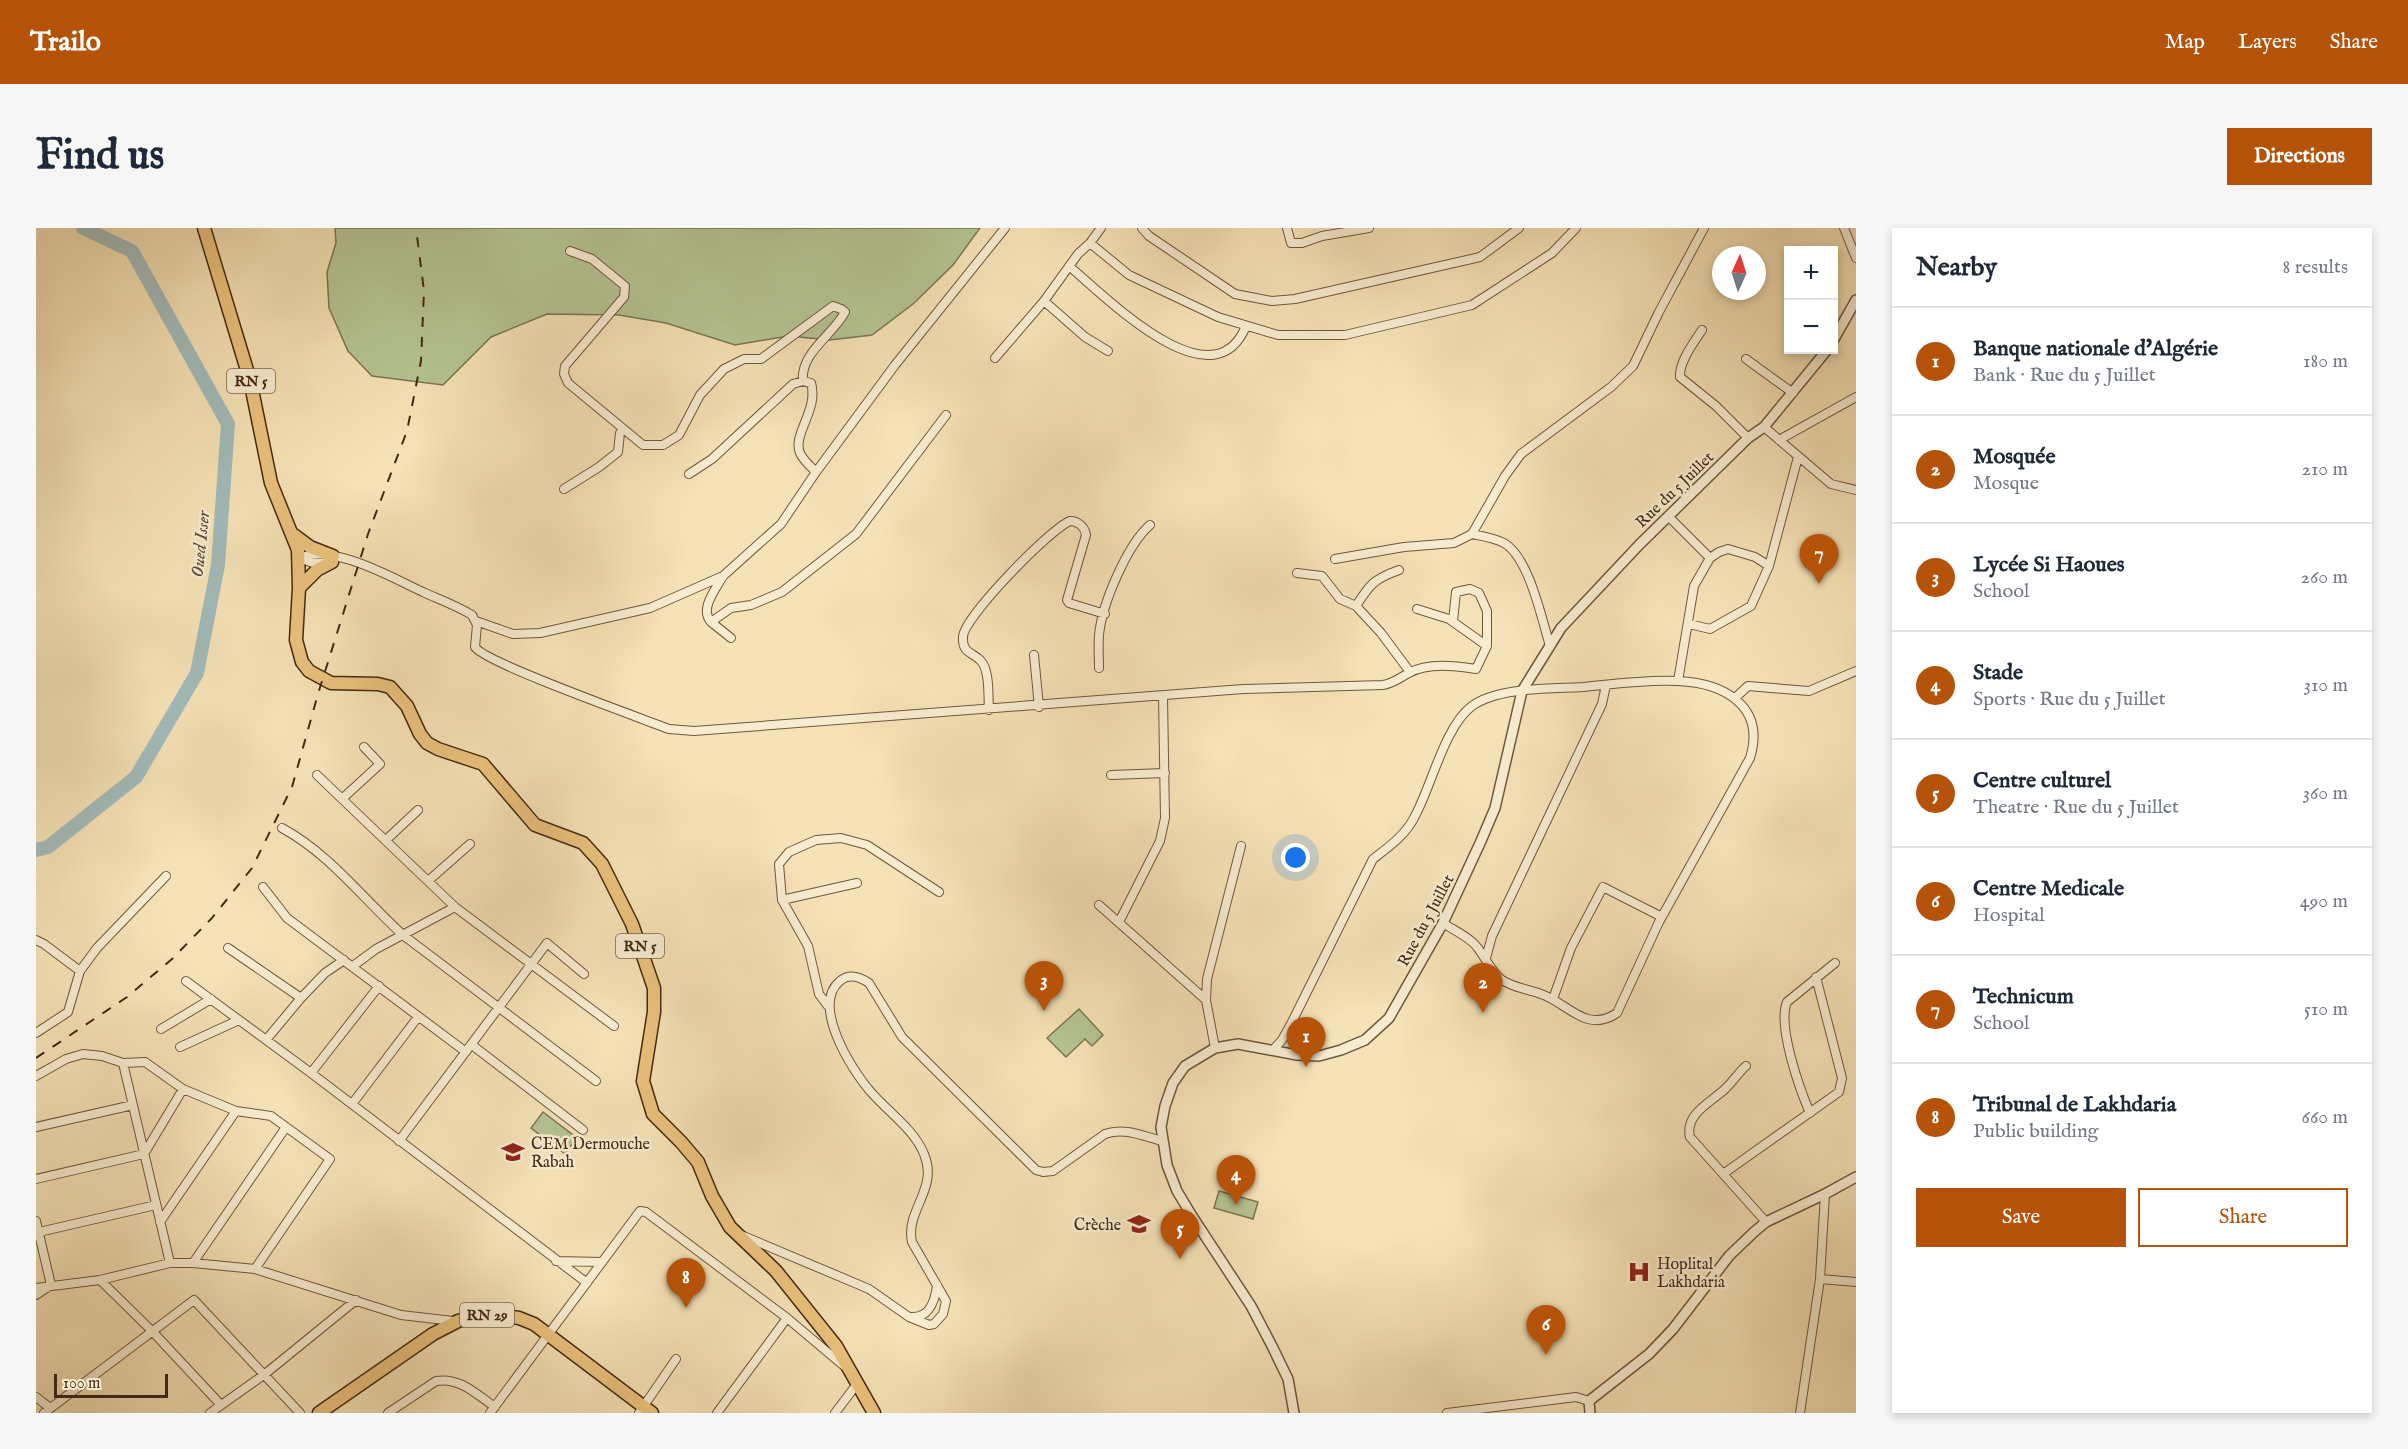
<!DOCTYPE html>
<html lang="en">
<head>
<meta charset="utf-8">
<style>
  :root { --surface:#fff; --page:#f6f6f7; --text:#1f2937; --muted:#747a83; --line:#e0e1e3; --accent:#b45309 }
  body { margin:0; font-family:"IM FELL English",serif; background:var(--page); color:var(--text) }
  .controls { position:absolute; right:18px; top:18px; display:grid; overflow:hidden; border-radius:0px; box-shadow:0 3px 9px #0003 }
  .controls button { width:54px; height:54px; display:grid; place-items:center; padding:0; border:0; border-bottom:2px solid var(--line); background:var(--surface); color:var(--text); font:30px sans-serif }
  .compass { position:absolute; left:1676px; top:18px; width:54px; height:54px; border-radius:50%; background:var(--surface); box-shadow:0 3px 9px #0003; rotate:3deg }
  .scale { position:absolute; left:18px; bottom:15px; width:114px; box-sizing:border-box; padding-left:6px; border:3px solid #442914; border-top:0; font-size:16px; line-height:21px; white-space:nowrap; color:#442914; -webkit-text-stroke:4px #f8ecd0; paint-order:stroke }
  .you { position:absolute; left:1260px; top:630px; width:21px; height:21px; margin:-15px; border:4px solid #fff; border-radius:50%; background:#1a73e8; box-shadow:0 0 0 9px #1a73e833 }
  .badge { display:grid; place-items:center; width:39px; height:39px; border-radius:50%; background:var(--accent); color:#fff; font-size:20px; font-weight:700 }
  .pin { position:absolute; translate:-50% -50px; filter:drop-shadow(0 2px 3px #0008) }
  .pin::after { content:''; position:absolute; top:32px; width:21px; height:18px; background:inherit; clip-path:polygon(0 0,100% 0,50% 100%) }
  .list { margin:0; padding:0; list-style:none }
  h2 { display:flex; justify-content:space-between; align-items:center; height:78px; margin:0; padding:0 24px; font-size:26px }
  h2 small { font-size:20px; font-weight:400; color:var(--muted) }
  .list li { display:grid; grid-template-columns:39px 1fr auto; gap:18px; align-items:center; box-sizing:border-box; height:108px; padding:0 24px; border-top:2px solid var(--line) }
  .list b { display:block; font-size:22px; white-space:nowrap }
  .list p { margin:0; font-size:20px; white-space:nowrap; color:var(--muted) }
  .list em { font-size:20px; font-style:normal; color:var(--muted) }
  .actions { display:flex; gap:12px; padding:18px 24px }
  .actions a { flex:1; padding:14px 0; border:2px solid var(--accent); border-radius:0px; text-align:center; font-size:21px; color:var(--accent) }
  .actions .main { background:var(--accent); color:#fff }
  .map { position:relative; flex:none; width:1820px; height:1185px; overflow:hidden; border-radius:0px }
  header { display:flex; align-items:center; gap:36px; box-sizing:border-box; height:84px; padding:0 30px; background:var(--accent); color:#fff }
  header strong { font-size:28px }
  nav { display:flex; gap:33px; margin-inline-start:auto; font-size:21px }
  .intro { display:flex; align-items:center; justify-content:space-between; box-sizing:border-box; height:144px; padding:0 36px }
  h1 { margin:0; font-size:42px }
  .button { padding:15px 27px; border-radius:0px; background:var(--accent); color:#fff; font-size:21px; font-weight:700 }
  main { display:flex; gap:36px; padding:0 36px }
  aside { flex:1; background:var(--surface); border-radius:0px; box-shadow:0 3px 9px #0003 }
  .map>svg:first-child { display:block }
  .green { fill:#b5c493; stroke:#7c7654; stroke-width:1.5 }
  .lines { fill:none; stroke-linecap:round; stroke-linejoin:round }
  .river { stroke:#a2bbba; stroke-width:14 }
  .minor-casing { stroke:#70573c; stroke-width:10 }
  .tertiary-casing { stroke:#70573c; stroke-width:12 }
  .primary-casing { stroke:#442914; stroke-width:15 }
  .minor { stroke:#f8ecd0; stroke-width:8 }
  .tertiary { stroke:#f8ecd0; stroke-width:9 }
  .primary { stroke:#eac17b; stroke-width:12 }
  .rail { stroke:#442914; stroke-width:2; stroke-dasharray:10 10; stroke-linecap:butt }
  .labels { text-anchor:middle; stroke-width:5; stroke-linejoin:round; paint-order:stroke }
  .shield { fill:#f8ecd0; stroke:#7a644c; stroke-width:1.5 }
  .shield-label { font-size:15px; font-weight:bold; fill:#442914 }
  .street-label { font-size:16px; fill:#442914; stroke:#f8ecd0 }
  .poi-label { font-size:16px; fill:#442914; stroke:#f8ecd0; text-anchor:start }
  .water-label { font-size:18px; font-style:italic; fill:#5c4e3e; stroke:#f8ecd0 }
</style>
</head>
<body>
<header>
<strong>Trailo</strong>
<nav><a>Map</a><a>Layers</a><a>Share</a></nav>
</header>
<div class="intro"><h1>Find us</h1><a class="button">Directions</a></div>
<main>
<div class="map">
<svg width="1820" height="1185" viewBox="0 0 1820 1185">
  <rect width="100%" height="100%" fill="#f5e2b6"/>
  <filter id="stains"><feTurbulence type="fractalNoise" baseFrequency=".00333" numOctaves="4"/><feColorMatrix values="0 0 0 0 .2 0 0 0 0 .09 0 0 0 0 .02 0 0 0 .5 -.17"/></filter>
  <radialGradient id="worn" r=".72"><stop offset=".6" stop-color="#630" stop-opacity="0"/><stop offset="1" stop-color="#630" stop-opacity=".3"/></radialGradient>
  <!-- green -->
  <path class="green" d="M299 0H944L917 37 877 76 836 107 794 112 752 108 699 117 630 95 583 87 511 86 455 109 407 157 336 148 312 123 293 80 291 44 300 15Z
    M1043 781 1067 807 1056 818 1049 811 1030 829 1011 810Z
    M507 884 541 910 529 926 495 900Z
    M1183 963 1222 974 1217 991 1178 980Z"/>
  <g class="lines">
    <!-- river -->
    <path class="river" d="M0 622 12 619 100 549 161 445 182 337 192 196 96 23 47 0"/>
    <!-- minor casing -->
    <g class="minor-casing">
      <path id="minor" d="M1065 0 1054 15 1093 47 1182 89 1242 107H1309L1436 77 1516 25 1540 0
        M1106 0 1113 8 1199 66 1236 73 1259 71 1444 29 1483 0
        M1251 0 1255 15H1266L1286 8 1333 0
        M1808 0 1820 30
        M534 23 556 31 589 58 588 69 529 138 528 146 532 155 607 217H627L643 207 664 167 688 141 708 131H725L797 78 805 81 809 84C797 107 764 125 767 153
        M1033 38C1069 68 1177 179 1210 98
        M1008 73 1049 109 1072 123
        M1666 102C1658 114 1643 134 1644 149L1680 178 1712 210
        M959 130 1008 73 1042 26 1054 15
        M1710 131 1757 165
        M1728 199 1795 256 1820 262
        M1743 212 1820 169
        M653 246 676 231 757 156 767 153 775 155C783 182 756 206 764 225 767 232 775 239 780 244
        M528 261 563 239 582 224 584 205 588 202
        M1632 288 1674 330
        M1436 306 1469 248 1485 226 1575 159 1597 138 1623 84 1668 0
        M263 330C298 315 358 351 389 365 405 372 421 378 436 387L441 397 439 419C449 435 605 490 633 501L658 503 1207 461 1347 457C1358 455 1363 450 1373 445 1392 434 1420 438 1440 441L1451 418V383L1443 365 1434 361 1420 364 1417 393
        M263 330 277 335H290
        M1299 331 1368 319 1418 315 1436 306C1446 308 1459 310 1468 315 1493 329 1506 392 1514 418
        M1363 342C1338 351 1334 356 1320 378L1345 405 1374 444
        M1261 345 1286 348 1304 371 1320 378
        M687 348C680 361 663 381 675 394L695 380 715 377 746 364 820 306 910 187
        M1381 381 1413 391 1451 418
        M440 393 477 406 504 405 614 380 687 348 745 296 780 244 859 137 969 0
        M675 394 695 410
        M1653 396 1674 401 1715 378 1733 338 1762 229
        M998 427 1003 479
        M1063 440C1063 429 1062 417 1063 407 1066 376 1091 317 1114 297
        M1642 453 1658 358 1674 330 1683 324 1692 321 1719 329 1733 338
        M1699 470 1712 458 1773 463 1820 443
        M953 482C952 469 954 443 945 433 937 424 926 426 927 409 927 390 1014 301 1034 293 1042 293 1049 299 1050 307L1031 372 1033 375 1069 386
        M281 547 419 679 578 798
        M1075 547 1129 545
        M307 570 344 536 328 519
        M246 600C294 626 327 671 367 707L560 853
        M350 612 382 582
        M392 653 434 616
        M227 659 251 690 430 824
        M746 672 821 655
        M1063 677 1170 772
        M1083 694 1124 613 1129 590 1127 468
        M0 712 8 716 44 743
        M192 720 265 770 289 745 308 732
        M1450 730 1456 708 1566 476 1570 457
        M317 738 340 721 419 679
        M150 753 275 845 551 1055
        M1517 771 1535 720 1567 659 1626 689
        M792 778 783 766 772 718 746 672 743 636 753 624 780 612 805 610 831 617 903 664
        M125 801 175 771
        M0 805 32 784 44 743 61 720 130 648
        M230 812 265 770
        M436 817 547 902
        M144 819 203 792
        M1179 820 1170 772 1171 751 1205 618
        M1237 822 1246 812 1255 796 1337 631C1354 618 1371 606 1380 586 1396 556 1409 498 1436 478 1462 459 1515 461 1547 459 1577 456 1612 451 1642 453 1688 455 1730 478 1714 530L1623 694 1581 785C1550 806 1532 775 1505 766 1492 761 1478 760 1466 752 1455 744 1450 730 1441 719 1434 709 1417 702 1407 695
        M87 835 134 1035
        M1710 838C1703 844 1698 852 1691 859 1678 873 1648 885 1654 909L1730 994
        M275 845 343 758
        M0 848 30 831 47 826 66 828 87 835 109 834 147 861 200 883 235 888 294 931 219 1041
        M316 876 382 789
        M1774 885C1764 862 1741 798 1751 774L1799 735
        M0 899 97 877
        M363 913 511 715 548 746
        M1687 946 1803 864 1806 850 1780 749
        M0 951 108 926 147 861
        M0 993 15 1057 0 1067
        M124 994 200 883
        M3 1004 120 977
        M705 1007 833 1061 873 1089 893 1097 898 1096 907 1086 910 1073 876 1014C869 982 903 961 888 926 878 901 851 883 834 863 815 841 775 777 804 753 813 745 824 749 833 755L866 809 1000 942 1007 944 1017 943 1069 906C1088 899 1107 908 1126 913
        M520 1033 566 1034
        M157 1035 250 899
        M1784 1051 1820 1054
        M64 1052 116 1103 185 1177
        M0 1060 64 1052 134 1035H157L219 1041 365 1087 417 1093
        M875 1089C894 1090 899 1073 901 1057
        M0 1169 14 1180
        M8 1185 158 1072 264 1185
        M174 1185 229 1146 320 1072
        M352 1185 400 1153C424 1149 440 1166 459 1179
        M454 1185 604 983 610 984 751 1090 808 1138
        M603 1185 640 1131
        M681 1185 751 1090
        M799 1185 821 1156
        M1411 1185 1540 1169 1553 1173
        M1764 1185 1784 1051 1789 966"/>
    </g>
    <!-- tertiary casing -->
    <g class="tertiary-casing">
      <path id="tertiary" d="M1798 111 1820 72
        M1258 1185 1252 1151 1236 1118 1215 1078 1156 988 1141 963 1131 937 1125 899 1129 878 1137 855 1149 838 1179 820 1202 816 1261 827 1283 828 1305 822 1329 812 1353 790 1407 695 1445 613 1459 580 1486 463 1525 400 1603 317 1712 210 1728 199 1791 122
        M1554 1185 1553 1173 1613 1126 1637 1101 1693 1028 1718 1004 1730 994 1789 966 1820 949"/>
    </g>
    <!-- primary casing -->
    <g class="primary-casing">
      <path id="primary" d="M168 0 214 152 235 255 262 322 263 360 260 412 266 434 273 443 295 455 342 456 354 459 371 478 384 506 391 515 402 521 447 536 499 597 547 615 566 636 596 696 618 760V784L607 853 617 886 645 914 662 934 676 968 694 999 740 1043 800 1118 838 1185
        M258 307 274 319 297 328
        M263 360 281 342 296 334
        M283 1185 397 1106 422 1093 446 1087H464L483 1090 498 1096 616 1185"/>
    </g>
    <!-- minor -->
    <use href="#minor" class="minor"/>
    <!-- tertiary -->
    <use href="#tertiary" class="tertiary"/>
    <!-- primary -->
    <use href="#primary" class="primary"/>
    <!-- rail -->
    <path class="rail" d="M0 830 91 769 136 731 176 690 216 640 256 559 282 466 332 306 371 203 385 133 388 63 380 0"/>
  </g>
  <!-- icons -->
  <defs>
    <g id="school-bare" transform="scale(1.8)"><path d="M0-5L7-2L0 1L-7-2ZM-4 1L0 2.5L4 1V4Q0 6-4 4Z" fill="#8f2418" stroke="#f8ecd0" stroke-width="2.5" paint-order="stroke"/></g>
    <g id="hospital-bare" transform="scale(1.8)"><path d="M-5-5h3v3.5h4V-5h3V5h-3V1.5h-4V5h-3Z" fill="#8f2418" stroke="#f8ecd0" stroke-width="2.5" paint-order="stroke"/></g>
  </defs>
  <g fill-rule="evenodd">
    <use href="#school-bare" x="477" y="924"/>
    <use href="#school-bare" x="1103" y="996"/>
    <use href="#hospital-bare" x="1603" y="1044"/>
  </g>
  <g class="labels">
    <!-- shield labels -->
    <g class="shield">
      <rect x="191" y="141" width="48" height="24" rx="4.5"/>
      <rect x="580" y="706" width="48" height="24" rx="4.5"/>
      <rect x="424" y="1075" width="54" height="24" rx="4.5"/>
    </g>
    <g class="shield-label">
      <text x="215" y="158">RN 5</text>
      <text x="604" y="723">RN 5</text>
      <text x="451" y="1092">RN 29</text>
    </g>
    <!-- street labels -->
    <g class="street-label">
      <text transform="translate(1638 261) rotate(-44)" y="6">Rue du 5 Juillet</text>
      <text transform="translate(1389 692) rotate(-62)" y="6">Rue du 5 Juillet</text>
    </g>
    <!-- poi labels -->
    <g class="poi-label">
      <text x="495" y="921">CEM Dermouche<tspan x="495" dy="18">Rabah</tspan></text>
      <text x="1085" y="1002" text-anchor="end">Crèche</text>
      <text x="1621" y="1041">Hoplital<tspan x="1621" dy="18">Lakhdaria</tspan></text>
    </g>
    <!-- water labels -->
    <g class="water-label">
      <text transform="translate(164 316) rotate(-84)" y="6">Oued Isser</text>
    </g>
  </g>
  <rect width="100%" height="100%" filter="url(#stains)"/>
  <rect width="100%" height="100%" fill="url(#worn)"/>
</svg>
<div class="controls">
<button>+</button>
<button>−</button>
</div>
<svg class="compass" viewBox="-18 -18 36 36"><path d="M0-13l5 13h-10z" fill="#e53935"/><path d="M0 13l5-13h-10z" fill="#747a83"/></svg>
<div class="scale">100 m</div>
<div class="you"></div>
<div class="pin badge" style="left:1270px;top:839px">1</div>
<div class="pin badge" style="left:1447px;top:785px">2</div>
<div class="pin badge" style="left:1008px;top:783px">3</div>
<div class="pin badge" style="left:1200px;top:977px">4</div>
<div class="pin badge" style="left:1144px;top:1031px">5</div>
<div class="pin badge" style="left:1510px;top:1127px">6</div>
<div class="pin badge" style="left:1783px;top:356px">7</div>
<div class="pin badge" style="left:650px;top:1080px">8</div>
</div>
<aside>
<h2>Nearby<small>8 results</small></h2>
<ul class="list">
<li><span class="badge">1</span><div><b>Banque nationale d'Algérie</b><p>Bank · Rue du 5 Juillet</p></div><em>180 m</em></li>
<li><span class="badge">2</span><div><b>Mosquée</b><p>Mosque</p></div><em>210 m</em></li>
<li><span class="badge">3</span><div><b>Lycée Si Haoues</b><p>School</p></div><em>260 m</em></li>
<li><span class="badge">4</span><div><b>Stade</b><p>Sports · Rue du 5 Juillet</p></div><em>310 m</em></li>
<li><span class="badge">5</span><div><b>Centre culturel</b><p>Theatre · Rue du 5 Juillet</p></div><em>360 m</em></li>
<li><span class="badge">6</span><div><b>Centre Medicale</b><p>Hospital</p></div><em>490 m</em></li>
<li><span class="badge">7</span><div><b>Technicum</b><p>School</p></div><em>510 m</em></li>
<li><span class="badge">8</span><div><b>Tribunal de Lakhdaria</b><p>Public building</p></div><em>660 m</em></li>
</ul>
<div class="actions"><a class="main">Save</a><a>Share</a></div>
</aside>
</main>
</body>
</html>
